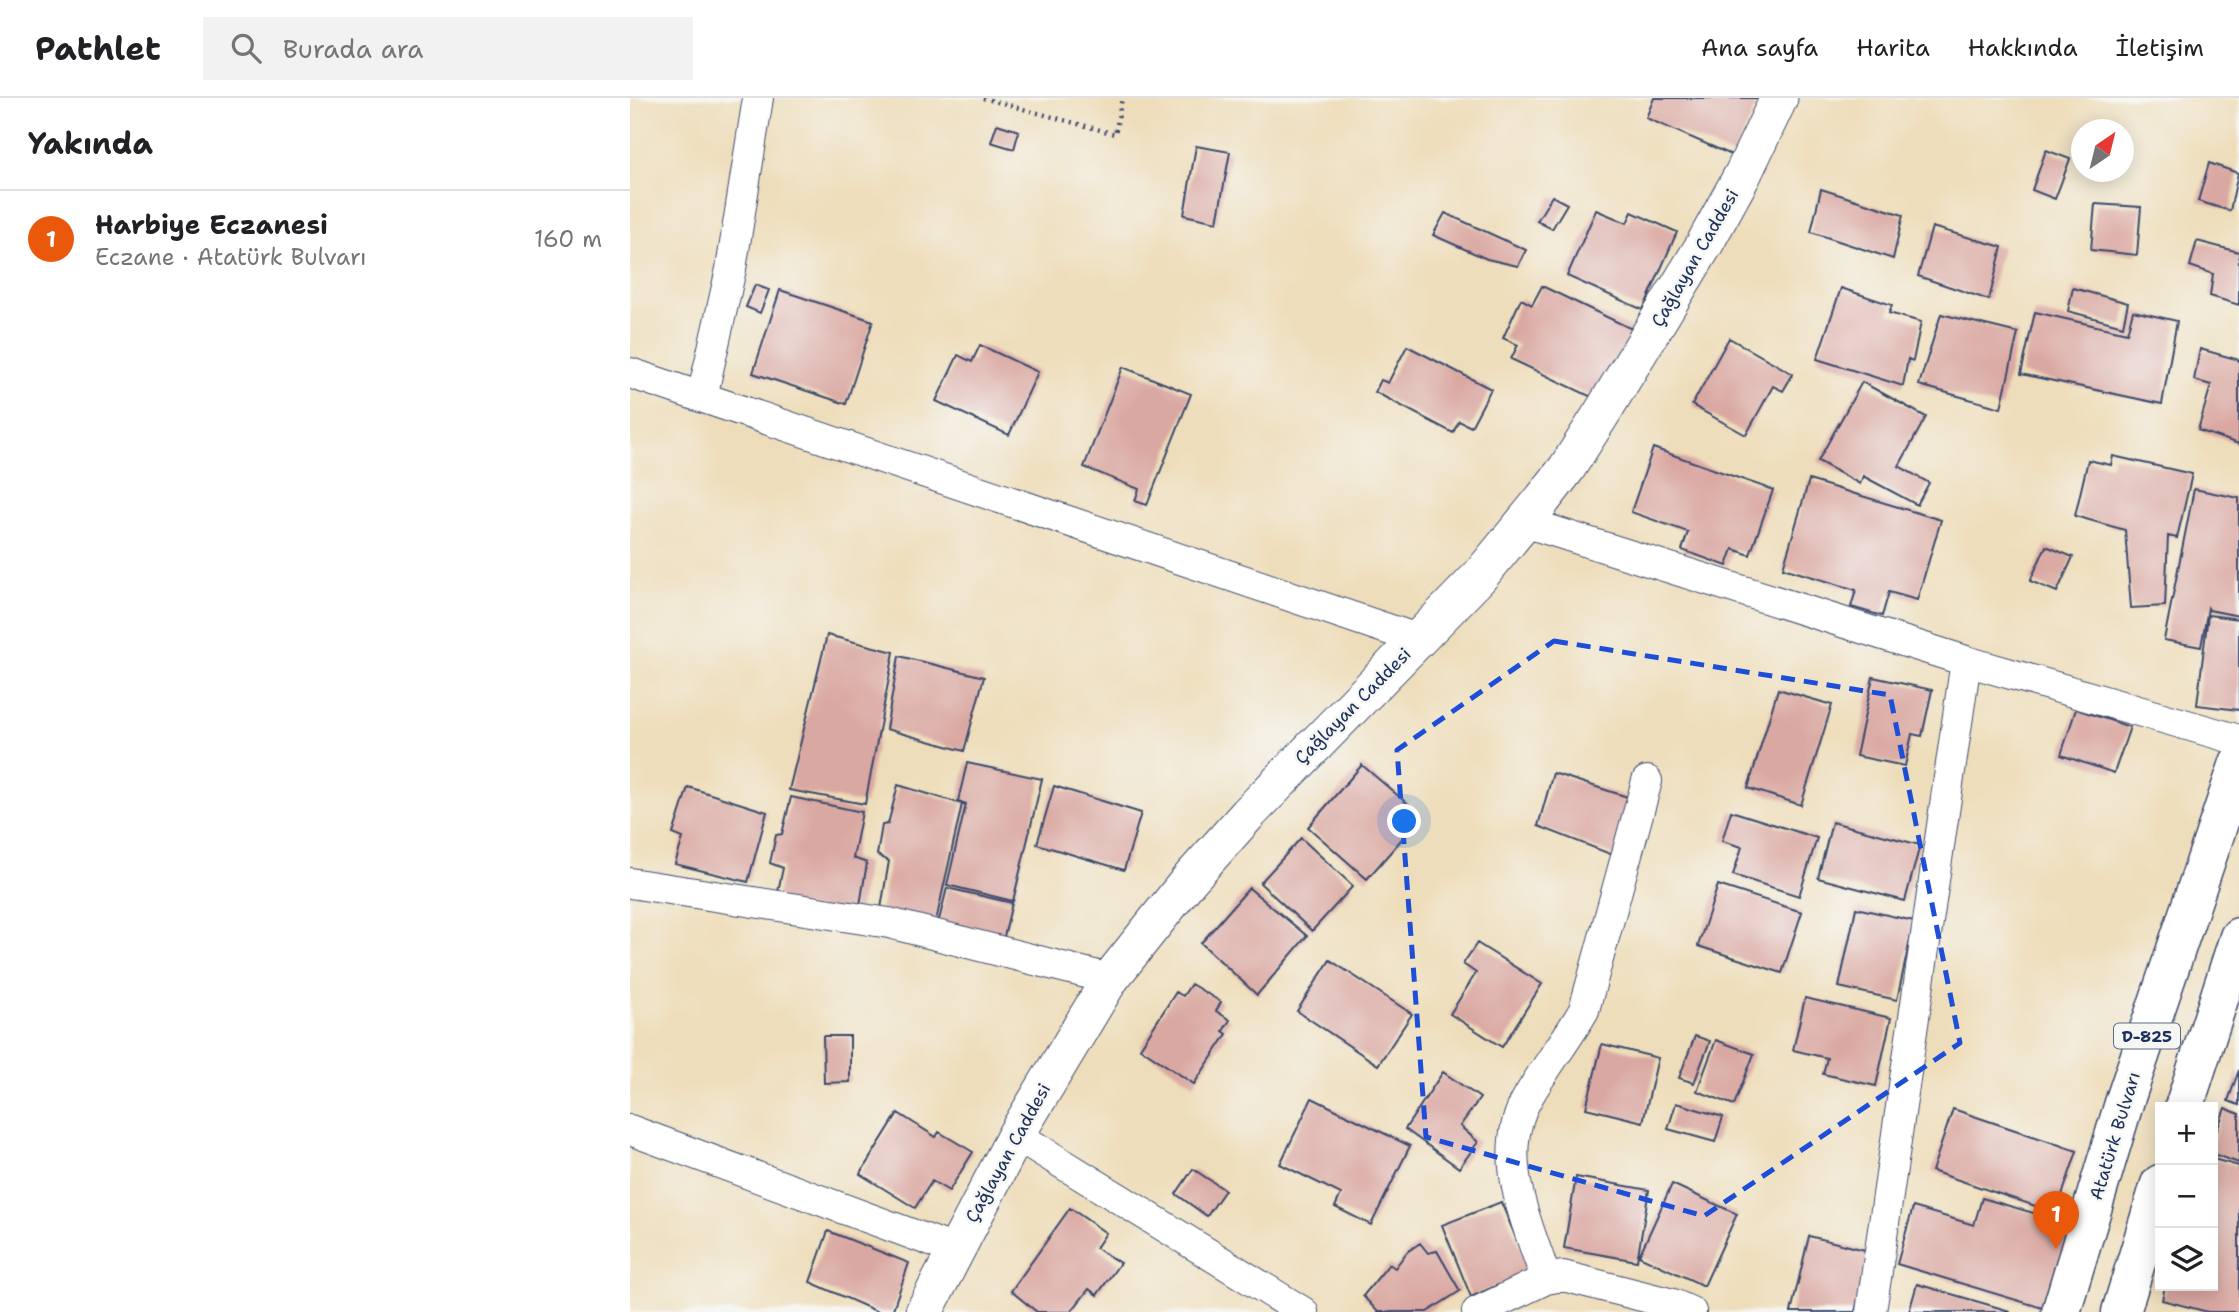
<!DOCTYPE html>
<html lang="tr">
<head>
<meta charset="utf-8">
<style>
  :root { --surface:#fff; --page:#f2f2f2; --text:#202124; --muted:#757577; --line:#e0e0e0; --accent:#ea580c }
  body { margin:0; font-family:"Shantell Sans",sans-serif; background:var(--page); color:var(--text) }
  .controls { position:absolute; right:21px; bottom:21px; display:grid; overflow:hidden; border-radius:0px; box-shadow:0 4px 18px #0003 }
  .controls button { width:63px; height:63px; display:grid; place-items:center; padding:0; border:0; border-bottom:2px solid var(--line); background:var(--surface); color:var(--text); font:35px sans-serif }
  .compass { position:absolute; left:1441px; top:21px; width:63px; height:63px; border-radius:50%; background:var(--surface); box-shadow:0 4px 18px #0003; rotate:35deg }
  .you { position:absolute; left:775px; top:724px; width:24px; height:24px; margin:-18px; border:5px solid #fff; border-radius:50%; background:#1a73e8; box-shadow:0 0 0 10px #1a73e833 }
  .badge { display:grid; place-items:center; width:46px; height:46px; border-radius:50%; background:var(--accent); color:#fff; font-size:23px; font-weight:700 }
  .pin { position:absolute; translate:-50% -58px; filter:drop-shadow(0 2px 4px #0008) }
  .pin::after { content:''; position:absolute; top:37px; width:24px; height:21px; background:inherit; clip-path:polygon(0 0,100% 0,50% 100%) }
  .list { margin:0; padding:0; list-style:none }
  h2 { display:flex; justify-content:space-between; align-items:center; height:91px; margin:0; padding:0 28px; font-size:30px }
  h2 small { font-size:23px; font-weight:400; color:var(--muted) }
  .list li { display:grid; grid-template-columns:46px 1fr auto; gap:21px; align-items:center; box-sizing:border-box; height:98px; padding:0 28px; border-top:2px solid var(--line) }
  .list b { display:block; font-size:26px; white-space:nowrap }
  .list p { margin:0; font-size:23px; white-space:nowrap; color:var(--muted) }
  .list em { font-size:23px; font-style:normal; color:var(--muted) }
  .icon { flex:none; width:38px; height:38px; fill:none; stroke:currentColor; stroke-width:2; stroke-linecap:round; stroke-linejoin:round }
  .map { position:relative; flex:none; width:1609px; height:1214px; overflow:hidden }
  header { display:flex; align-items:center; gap:42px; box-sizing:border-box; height:98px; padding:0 35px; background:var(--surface); border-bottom:2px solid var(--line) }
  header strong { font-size:33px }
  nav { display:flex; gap:38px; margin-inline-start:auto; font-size:24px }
  .search { width:490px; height:63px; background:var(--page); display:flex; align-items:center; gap:18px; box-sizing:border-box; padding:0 24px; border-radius:0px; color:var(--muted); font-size:26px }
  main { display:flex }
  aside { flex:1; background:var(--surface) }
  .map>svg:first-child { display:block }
  .building { fill:#daa8a2 }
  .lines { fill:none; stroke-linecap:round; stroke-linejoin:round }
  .minor-casing { stroke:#3b496c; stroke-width:32 }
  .tertiary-casing { stroke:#3b496c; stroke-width:39 }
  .trunk-casing { stroke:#3b496c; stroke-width:41 }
  .path { stroke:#3b496c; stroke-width:4.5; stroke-dasharray:2 5; stroke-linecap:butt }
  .minor { stroke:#fff; stroke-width:30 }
  .tertiary { stroke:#fff; stroke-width:37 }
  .trunk { stroke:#fff; stroke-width:38 }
  .marked { fill:none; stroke:#1d4ed8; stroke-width:5; stroke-dasharray:14 9; stroke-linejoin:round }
  .labels { text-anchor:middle; stroke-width:5; stroke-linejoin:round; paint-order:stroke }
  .shield { fill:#f6f6f2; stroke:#5d6b8a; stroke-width:2 }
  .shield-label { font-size:16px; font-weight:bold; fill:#1b2f5e }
  .street-label { font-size:18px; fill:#1b2f5e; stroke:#f6f6f2 }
</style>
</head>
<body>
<header>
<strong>Pathlet</strong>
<div class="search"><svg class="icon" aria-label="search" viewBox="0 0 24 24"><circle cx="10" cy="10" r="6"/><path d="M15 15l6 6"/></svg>Burada ara</div>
<nav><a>Ana sayfa</a><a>Harita</a><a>Hakkında</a><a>İletişim</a></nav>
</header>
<main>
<aside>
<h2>Yakında<small></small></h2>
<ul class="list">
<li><span class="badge">1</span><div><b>Harbiye Eczanesi</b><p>Eczane · Atatürk Bulvarı</p></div><em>160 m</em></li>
</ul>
</aside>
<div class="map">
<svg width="1609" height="1214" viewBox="0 0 1609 1214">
  <rect width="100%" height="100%" fill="#f6f6f2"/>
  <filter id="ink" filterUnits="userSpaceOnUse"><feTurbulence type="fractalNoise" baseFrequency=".0143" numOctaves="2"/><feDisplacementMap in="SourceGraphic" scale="14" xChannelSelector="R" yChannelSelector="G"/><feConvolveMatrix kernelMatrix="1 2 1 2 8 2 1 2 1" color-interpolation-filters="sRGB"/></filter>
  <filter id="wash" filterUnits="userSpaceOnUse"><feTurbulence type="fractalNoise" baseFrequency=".00686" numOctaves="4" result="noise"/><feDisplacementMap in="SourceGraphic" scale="28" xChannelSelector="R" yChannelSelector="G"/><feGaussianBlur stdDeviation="1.57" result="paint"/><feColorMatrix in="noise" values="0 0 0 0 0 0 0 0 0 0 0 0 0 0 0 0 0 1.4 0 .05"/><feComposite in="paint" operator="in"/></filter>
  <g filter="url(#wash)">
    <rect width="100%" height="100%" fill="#eeddba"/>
    <g id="blocks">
      <!-- building -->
      <path class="building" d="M1024 0H1129L1104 58 1016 20Z
        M367 26 389 33 384 51 361 44Z
        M566 48 600 54 587 124 554 117Z
        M1416 52 1440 61 1425 101 1402 92Z
        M1579 65 1608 75 1600 113 1568 103Z
        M1191 91 1273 117 1263 161 1181 134Z
        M922 98 937 106 922 131 907 123Z
        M1465 106 1511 109 1507 157 1461 152Z
        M966 112 997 125 1002 114 1047 134 1013 212 937 178Z
        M815 115 896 152 888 168 857 161 803 137Z
        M1302 129 1372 149 1359 202 1288 178Z
        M1567 143 1609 154V207L1580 198 1583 176 1560 168Z
        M125 187 139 192 130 215 116 209Z
        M912 188 1004 232 970 303 881 261 888 247 873 240 891 201 902 207Z
        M1211 190 1262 207 1259 215 1291 224 1283 263 1278 261 1273 288 1187 261Z
        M1443 190 1498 205 1493 228 1438 213Z
        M150 192 243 223 216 306 123 275Z
        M1503 213 1547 223 1532 306 1391 276 1405 214 1497 235Z
        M1311 216 1388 235 1371 310 1289 287Z
        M1099 240 1163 276 1153 293 1143 288 1116 337 1062 307Z
        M350 247 408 274 379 337 306 303 328 257 342 264Z
        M777 248 861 291 841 329 829 323 823 335 745 294 751 282 758 285Z
        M1570 251 1609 262V346L1568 332 1581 287 1564 282Z
        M493 269 561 296 517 407 505 403 509 391 454 369Z
        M1232 284 1296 319 1269 368 1299 385 1287 407 1233 378 1230 386 1188 363Z
        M1023 350 1143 392 1120 457 1103 451 1097 468 1052 452 1058 434 1001 414Z
        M1483 358 1562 376 1547 440 1538 438 1535 508 1501 510 1495 432 1445 418 1458 362 1481 367Z
        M1179 382 1311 422 1287 502 1259 494 1252 518 1221 509 1226 492 1153 470Z
        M1564 391 1609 400V518L1579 512 1578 510 1571 549 1534 542Z
        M1416 448 1443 459 1427 494 1400 483Z
        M1578 517 1609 521V612L1567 607Z
        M197 537 264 554 235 706 159 692Z
        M269 558 354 579 334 653 256 631Z
        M1243 579 1302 592 1292 638 1282 636 1275 668 1226 658Z
        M1148 591 1202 607 1171 707 1118 690Z
        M1446 611 1500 629 1484 675 1431 657Z
        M337 665 412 681 383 803 317 787 336 706 328 703Z
        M732 667 792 718 737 781 678 729Z
        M923 675 1010 703 993 761 908 728Z
        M268 687 332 706 304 832 250 816 259 763 247 757 252 727 258 726Z
        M424 688 511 715 494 772 407 746Z
        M58 689 137 714 118 784 45 766 53 740 43 736Z
        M161 699 232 714 223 760 237 765 228 819 146 803 153 770 140 765 146 737 152 736Z
        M1101 713 1187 740 1169 798 1103 777 1112 749 1092 743Z
        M1202 724 1290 747 1275 803 1188 780Z
        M671 740 723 788 682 833 630 785Z
        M1088 787 1172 814 1152 875 1068 848Z
        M317 790 382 805 372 847 307 830Z
        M619 790 677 838 627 897 571 845Z
        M1226 810 1284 823 1267 902 1209 889Z
        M847 845 912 886 872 949 820 916 846 875 833 866Z
        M700 862 782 916 748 967 667 913Z
        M561 886 591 904 586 913 600 922 593 933 597 936 564 986 510 950 546 894 553 898Z
        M1175 900 1261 920 1246 988 1193 976 1197 960 1163 952Z
        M193 938H220V984L194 985Z
        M1065 938 1080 943 1064 985 1049 980Z
        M1086 942 1124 956 1104 1007 1067 993Z
        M972 946 1028 960 1013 1024 956 1010Z
        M1609 972V1007L1598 1003Z
        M813 974 850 1000 830 1028 848 1044 829 1070 775 1031Z
        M682 1000 780 1048 741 1127 705 1109 711 1096 650 1066Z
        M1046 1005 1093 1019 1085 1044 1038 1031Z
        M1595 1010 1609 1016V1065L1583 1056V1044Z
        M1323 1011 1447 1053 1426 1115 1302 1073Z
        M268 1015 306 1039 309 1034 343 1054 319 1093 302 1083 285 1110 230 1076Z
        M1583 1061 1609 1068V1214H1578L1532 1202 1535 1188H1583Z
        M563 1071 595 1092 577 1118 546 1096Z
        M946 1079 1019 1092 1007 1163 934 1150Z
        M1042 1086 1107 1116 1074 1188 1009 1158Z
        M1352 1100 1441 1126 1416 1211 1267 1166 1283 1109 1344 1127Z
        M871 1104 900 1173 841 1199 812 1127Z
        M440 1110 476 1135 466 1150 490 1165 467 1197 459 1191 441 1214H407L381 1193Z
        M198 1133 279 1165 262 1214H248L180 1184Z
        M1179 1138 1239 1153 1225 1214H1161Z
        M790 1145 798 1155 807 1153 830 1193 797 1214H748L733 1198 759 1166 765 1170 777 1154Z
        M1287 1186 1380 1213V1214H1279Z"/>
    </g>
  </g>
  <g filter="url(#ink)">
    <use href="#blocks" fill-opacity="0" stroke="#3b496c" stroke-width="2"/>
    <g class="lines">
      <!-- minor casing -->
      <g class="minor-casing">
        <path id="minor" d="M0 275 790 542
          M72 299 101 171 128 0
          M894 424 1336 563 1609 642
          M0 785 259 825 480 881
          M0 1032 325 1152
          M386 1037 673 1214
          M916 1181C897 1124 864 1056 898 999 915 969 937 942 954 912L1017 683
          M847 1214 916 1181 933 1178 1043 1206 1061 1214
          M1241 1214 1336 563"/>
      </g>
      <!-- tertiary casing -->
      <g class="tertiary-casing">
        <path id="tertiary" d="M294 1214 386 1037 480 881 559 782 618 716 849 479 913 401 937 370 972 315 1074 147 1113 76 1149 0"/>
      </g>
      <!-- trunk casing -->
      <g class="trunk-casing">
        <path id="trunk" d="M1554 1009 1609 839
          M1431 1214 1495 1002 1609 665
          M1491 1214 1530 1086"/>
      </g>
      <!-- path -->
      <path class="path" d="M353 0 485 36 492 0"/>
      <!-- minor -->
      <use href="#minor" class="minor"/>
      <!-- tertiary -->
      <use href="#tertiary" class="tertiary"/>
      <!-- trunk -->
      <use href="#trunk" class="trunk"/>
    </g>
  </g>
  <!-- marked area -->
  <path class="marked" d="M924 543 1260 597 1330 945 1074 1118 796 1039 767 652Z"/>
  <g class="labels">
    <!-- shield labels -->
    <rect class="shield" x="1484" y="925.5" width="66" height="25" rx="5"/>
    <g class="shield-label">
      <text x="1517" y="944">D-825</text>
    </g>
    <!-- street labels -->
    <g class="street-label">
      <text transform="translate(1065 160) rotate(-60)" y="6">Çağlayan Caddesi</text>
      <text transform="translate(723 608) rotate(-45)" y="6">Çağlayan Caddesi</text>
      <text transform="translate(1485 1038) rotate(-73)" y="6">Atatürk Bulvarı</text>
      <text transform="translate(378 1055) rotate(-61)" y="6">Çağlayan Caddesi</text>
    </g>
  </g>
</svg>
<div class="controls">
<button>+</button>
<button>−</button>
<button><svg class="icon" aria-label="layers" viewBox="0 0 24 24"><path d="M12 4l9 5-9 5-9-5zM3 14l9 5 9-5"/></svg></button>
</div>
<svg class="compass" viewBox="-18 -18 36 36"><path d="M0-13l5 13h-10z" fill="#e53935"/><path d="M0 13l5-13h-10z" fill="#757577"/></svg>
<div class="you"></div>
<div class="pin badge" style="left:1426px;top:1151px">1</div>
</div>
</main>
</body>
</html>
